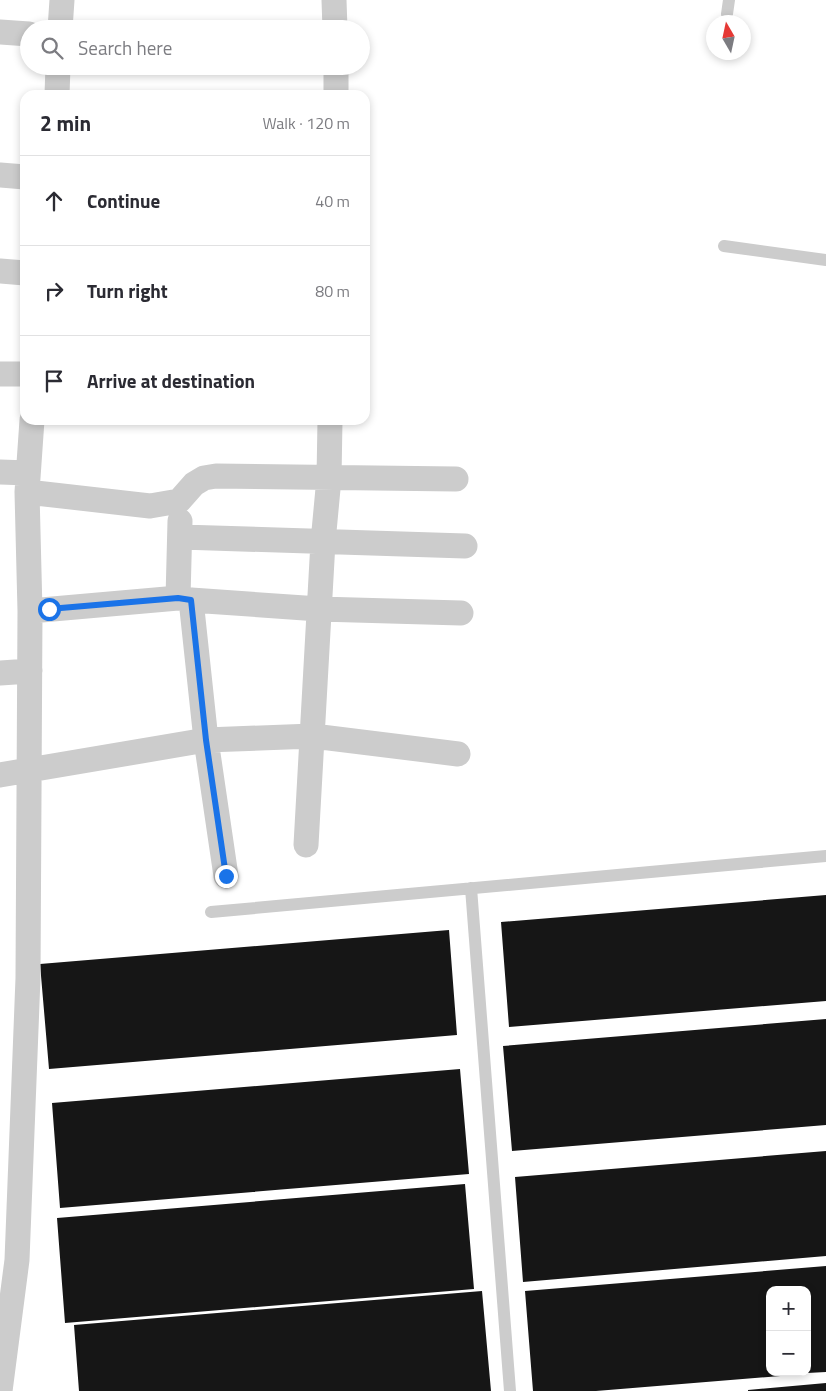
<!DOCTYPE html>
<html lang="en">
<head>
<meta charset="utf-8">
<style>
  :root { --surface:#fff; --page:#f2f2f3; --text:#2b2b33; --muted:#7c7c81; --line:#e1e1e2 }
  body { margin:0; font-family:"Titillium Web",sans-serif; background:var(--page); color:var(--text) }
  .controls { position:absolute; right:15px; bottom:15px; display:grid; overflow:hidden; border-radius:10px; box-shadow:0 2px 8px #0003 }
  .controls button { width:45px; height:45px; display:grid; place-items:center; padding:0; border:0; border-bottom:1px solid var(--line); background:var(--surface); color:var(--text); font:25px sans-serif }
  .compass { position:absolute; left:706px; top:15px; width:45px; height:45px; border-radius:50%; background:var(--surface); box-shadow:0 2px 8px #0003; rotate:351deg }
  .stop { position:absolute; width:15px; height:15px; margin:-11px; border:4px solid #1a73e8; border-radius:50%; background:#fff }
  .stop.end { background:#1a73e8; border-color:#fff; box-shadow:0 1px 5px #0008 }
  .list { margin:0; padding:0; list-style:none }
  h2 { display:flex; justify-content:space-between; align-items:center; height:65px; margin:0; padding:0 20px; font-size:21px }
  h2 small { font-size:16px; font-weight:400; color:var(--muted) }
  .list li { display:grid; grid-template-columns:32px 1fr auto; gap:15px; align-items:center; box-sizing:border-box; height:90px; padding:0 20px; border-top:1px solid var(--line) }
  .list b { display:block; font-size:19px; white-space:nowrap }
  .list em { font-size:16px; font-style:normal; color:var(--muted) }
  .icon { flex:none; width:28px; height:28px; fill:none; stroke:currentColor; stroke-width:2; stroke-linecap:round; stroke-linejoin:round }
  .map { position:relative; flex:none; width:826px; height:1391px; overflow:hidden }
  .search { position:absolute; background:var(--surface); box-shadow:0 2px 8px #0003; left:20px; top:20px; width:350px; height:55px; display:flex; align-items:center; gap:12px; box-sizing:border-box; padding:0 18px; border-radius:28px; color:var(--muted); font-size:19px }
  .panel { position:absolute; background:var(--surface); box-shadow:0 2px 8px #0003; left:20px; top:90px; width:350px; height:335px; border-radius:15px }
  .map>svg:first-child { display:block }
  .building { fill:#161616 }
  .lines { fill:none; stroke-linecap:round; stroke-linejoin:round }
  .service { stroke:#ccc; stroke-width:12 }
  .minor { stroke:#ccc; stroke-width:25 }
  .route { stroke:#1a73e8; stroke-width:6 }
</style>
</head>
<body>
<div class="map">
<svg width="826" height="1391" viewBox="0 0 826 1391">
  <rect width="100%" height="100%" fill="#fff"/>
  <!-- building -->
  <path class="building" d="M826 895V1001L509 1027 501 922Z
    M449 930 457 1035 49 1069 40 964Z
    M826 1019V1125L512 1151 503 1046Z
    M460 1069 469 1174 60 1208 52 1103Z
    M826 1151V1256L523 1282 515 1177Z
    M465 1184 474 1289 65 1323 57 1218Z
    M826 1266V1372L807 1373V1290H770V1372H805V1374L596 1391H533L525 1291Z
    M482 1291 491 1391H79L74 1325Z
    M826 1383V1391H748V1390Z"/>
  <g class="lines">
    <!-- service -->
    <path class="service" d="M727 14 729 0
      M724 246 826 260
      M471 888 510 1391
      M211 912 826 856"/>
    <!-- minor -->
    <path class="minor" d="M334 0 335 29
      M60 29 62 0
      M0 32 29 34
      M57 95 58 66
      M336 95V66
      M0 175 25 177
      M0 271 25 273
      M0 374H25
      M0 472 28 473
      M27 492 150 506 179 501 194 484 204 478 216 476 456 479
      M181 537 465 546
      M178 598 180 521
      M191 600 206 740 226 876
      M30 611 178 598 191 600 319 609 461 613
      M0 673 30 671
      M0 775 206 740 313 736 458 754
      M306 845 323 542 329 478 330 420
      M0 1391 17 1260 28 978 30 611 27 492 32 420"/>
  </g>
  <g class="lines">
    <!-- route -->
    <path class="route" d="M49 609 178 598 191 600 206 740 226 876"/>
  </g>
</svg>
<div class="controls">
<button>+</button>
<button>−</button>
</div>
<svg class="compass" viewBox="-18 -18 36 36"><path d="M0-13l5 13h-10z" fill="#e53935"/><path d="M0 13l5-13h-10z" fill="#7c7c81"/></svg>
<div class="stop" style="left:49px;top:609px"></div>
<div class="stop end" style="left:226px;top:876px"></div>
<div class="search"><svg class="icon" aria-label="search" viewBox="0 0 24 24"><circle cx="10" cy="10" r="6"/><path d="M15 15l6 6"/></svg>Search here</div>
<section class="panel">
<h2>2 min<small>Walk · 120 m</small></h2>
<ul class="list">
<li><svg class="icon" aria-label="ahead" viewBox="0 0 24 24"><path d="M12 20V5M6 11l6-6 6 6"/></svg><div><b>Continue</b></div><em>40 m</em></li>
<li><svg class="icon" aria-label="right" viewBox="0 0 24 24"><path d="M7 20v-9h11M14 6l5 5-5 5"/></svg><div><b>Turn right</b></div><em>80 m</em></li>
<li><svg class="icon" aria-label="arrive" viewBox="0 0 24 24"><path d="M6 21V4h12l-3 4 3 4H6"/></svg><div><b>Arrive at destination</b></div></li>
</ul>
</section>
</div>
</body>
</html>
